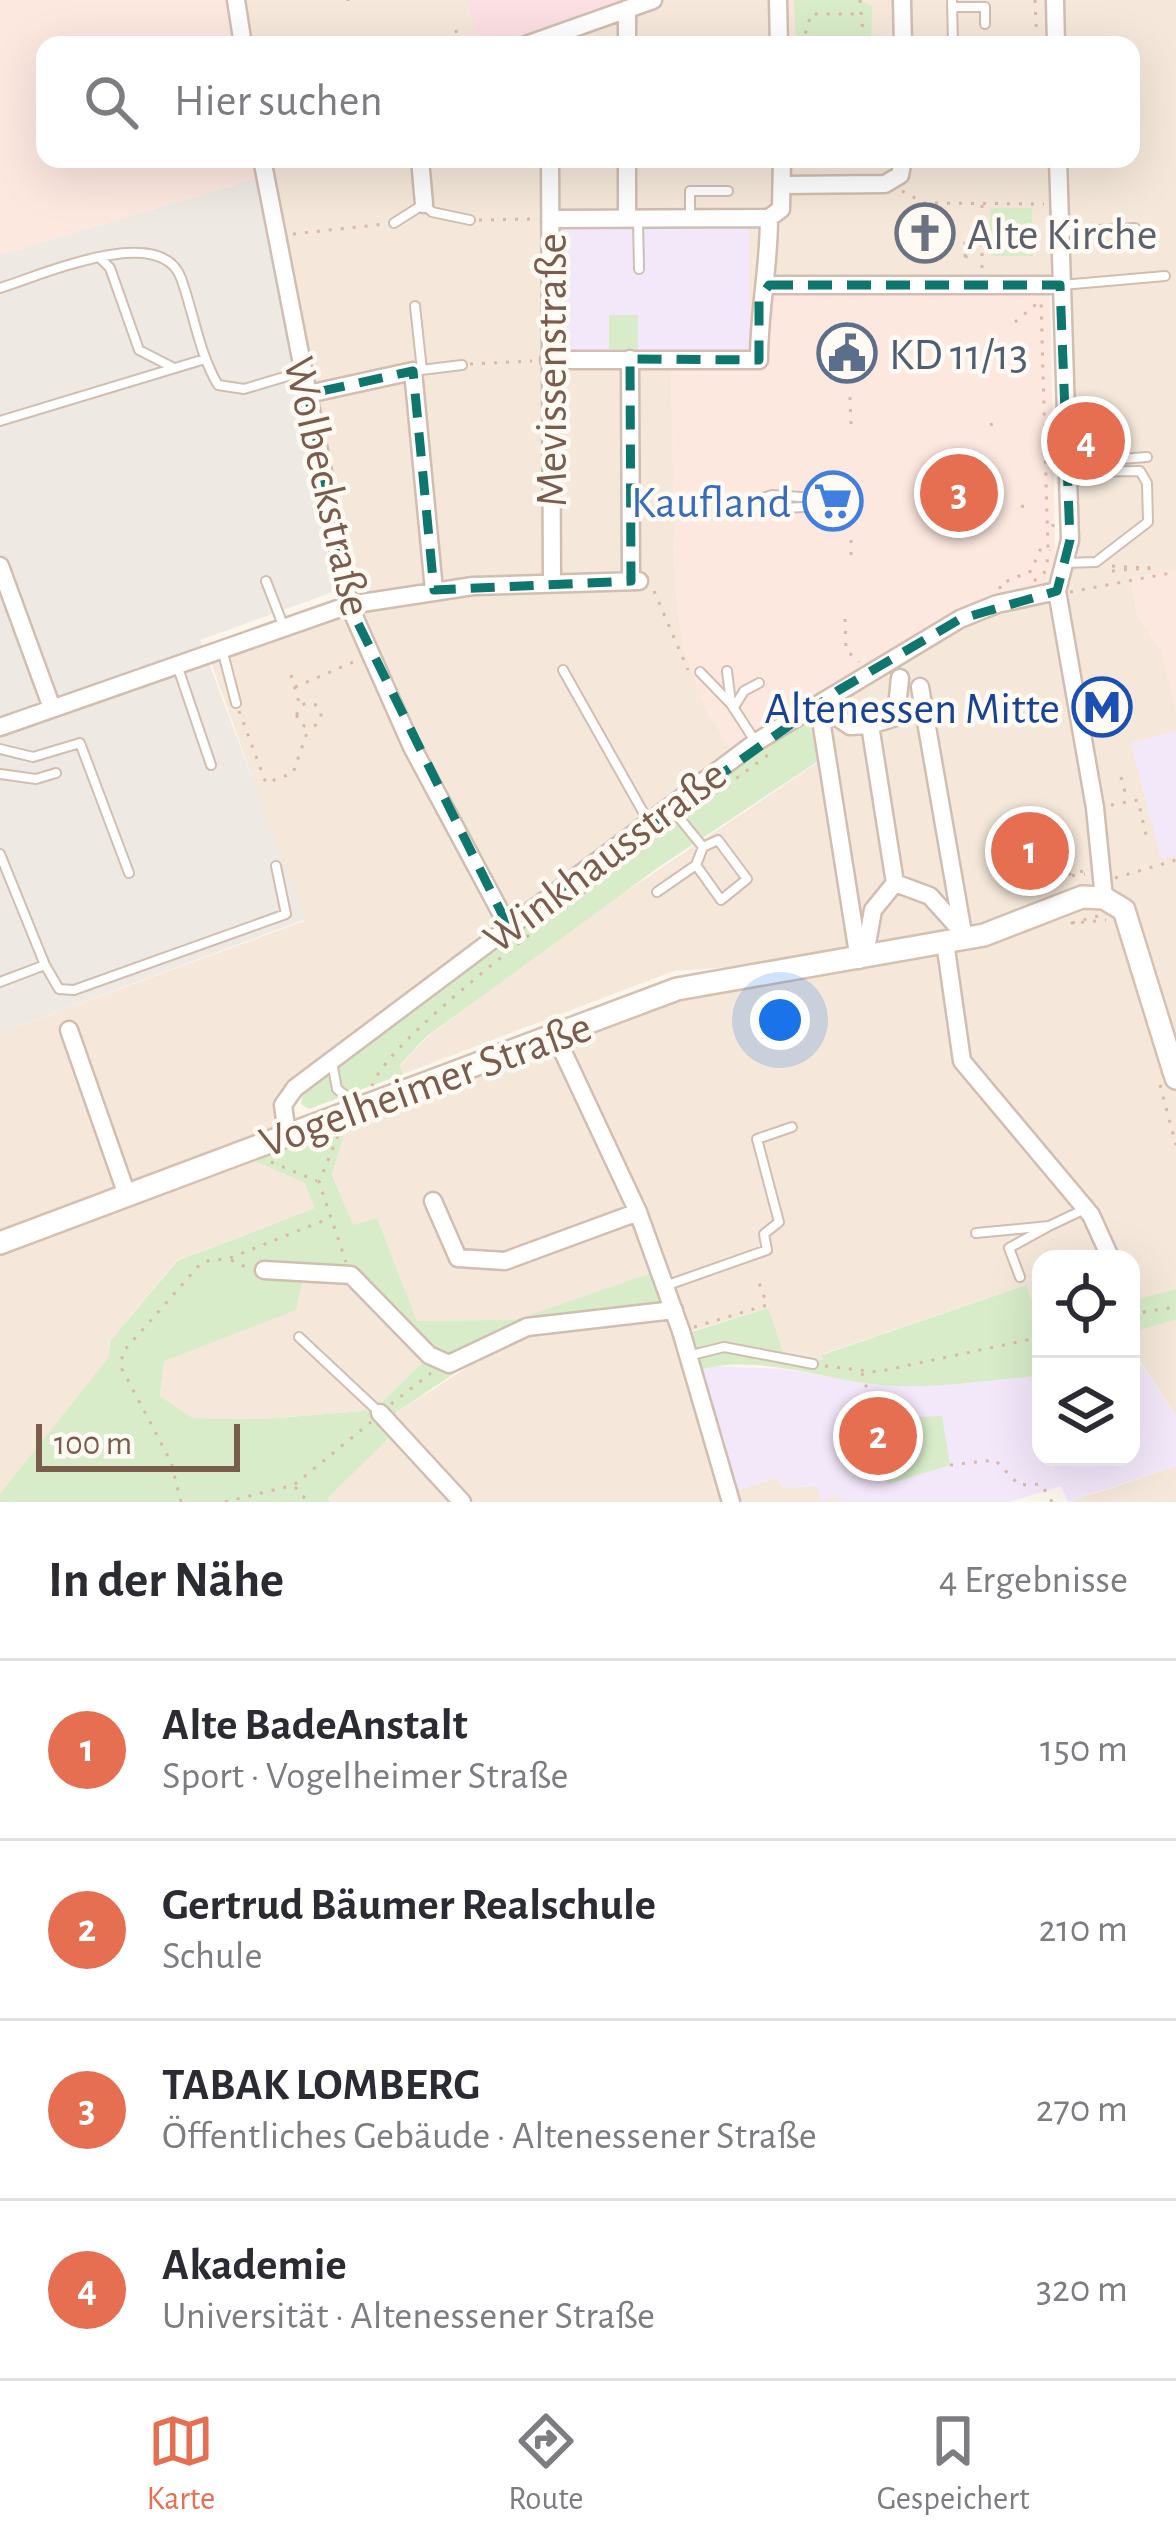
<!DOCTYPE html>
<html lang="de">
<head>
<meta charset="utf-8">
<style>
  :root { --surface:#fff; --page:#f7f7f7; --text:#2b2b33; --muted:#7c7c81; --line:#e1e1e2; --accent:#e76f51 }
  body { margin:0; font-family:"Alegreya Sans",sans-serif; background:var(--page); color:var(--text) }
  .controls { position:absolute; right:36px; bottom:36px; display:grid; overflow:hidden; border-radius:24px; box-shadow:0 12px 48px #0002 }
  .controls button { width:108px; height:108px; display:grid; place-items:center; padding:0; border:0; border-bottom:3px solid var(--line); background:var(--surface); color:var(--text); font:60px sans-serif }
  .scale { position:absolute; left:36px; bottom:30px; width:204px; box-sizing:border-box; padding-left:12px; border:6px solid #7a5c4d; border-top:0; font-size:33px; line-height:42px; white-space:nowrap; color:#7a5c4d; -webkit-text-stroke:9px #fffaf3; paint-order:stroke }
  .you { position:absolute; left:780px; top:1020px; width:42px; height:42px; margin:-30px; border:9px solid #fff; border-radius:50%; background:#1a73e8; box-shadow:0 0 0 18px #1a73e833 }
  .badge { display:grid; place-items:center; width:78px; height:78px; border-radius:50%; background:var(--accent); color:#fff; font-size:39px; font-weight:700 }
  .pin { position:absolute; translate:-50% -50%; border:6px solid #fff; box-shadow:0 3px 12px #0006 }
  .list { margin:0; padding:0; list-style:none }
  h2 { display:flex; justify-content:space-between; align-items:center; height:156px; margin:0; padding:0 48px; font-size:51px }
  h2 small { font-size:39px; font-weight:400; color:var(--muted) }
  .list li { display:grid; grid-template-columns:78px 1fr auto; gap:36px; align-items:center; box-sizing:border-box; height:180px; padding:0 48px; border-top:3px solid var(--line) }
  .list b { display:block; font-size:45px; white-space:nowrap }
  .list p { margin:0; font-size:39px; white-space:nowrap; color:var(--muted) }
  .list em { font-size:39px; font-style:normal; color:var(--muted) }
  .icon { flex:none; width:66px; height:66px; fill:none; stroke:currentColor; stroke-width:2; stroke-linecap:round; stroke-linejoin:round }
  .map { position:relative; flex:none; width:1176px; height:1502px; overflow:hidden }
  .search { position:absolute; background:var(--surface); box-shadow:0 12px 48px #0002; left:36px; right:36px; top:36px; height:132px; display:flex; align-items:center; gap:30px; box-sizing:border-box; padding:0 42px; border-radius:24px; color:var(--muted); font-size:45px }
  .sheet { height:876px; background:var(--surface) }
  nav { display:flex; justify-content:space-around; align-items:center; box-sizing:border-box; height:168px; border-top:3px solid var(--line); background:var(--surface); font-size:33px; color:var(--muted) }
  nav a { display:grid; justify-items:center; gap:6px }
  nav .on { color:var(--accent) }
  .map>svg:first-child { display:block }
  .residential { fill:#f5e8da }
  .commercial { fill:#fde8e0 }
  .industrial { fill:#efe9e4 }
  .education { fill:#f3e8fa }
  .medical { fill:#fbdfe3 }
  .green { fill:#d8ecc9 }
  .lines { fill:none; stroke-linecap:round; stroke-linejoin:round }
  .lane-casing { stroke:#d1beb0; stroke-width:12 }
  .street-casing { stroke:#d1beb0; stroke-width:21 }
  .secondary-casing { stroke:#d6c0b0; stroke-width:26 }
  .path { stroke:#d9b8a5; stroke-width:3; stroke-dasharray:3 9; stroke-linecap:butt }
  .lane { stroke:#fff; stroke-width:8 }
  .street { stroke:#fff; stroke-width:16 }
  .secondary { stroke:#fff; stroke-width:21 }
  .marked { fill:none; stroke:#0f766e; stroke-width:9; stroke-dasharray:24 15; stroke-linejoin:round }
  .labels { text-anchor:middle; stroke-width:9; stroke-linejoin:round; paint-order:stroke }
  .worship-label { font-size:45px; fill:#5b616d; stroke:#fffaf3; text-anchor:start }
  .service-label { font-size:45px; fill:#4e5e75; stroke:#fffaf3; text-anchor:start }
  .street-label { font-size:45px; fill:#7a5c4d; stroke:#fffaf3 }
  .shop-label { font-size:45px; fill:#366cbe; stroke:#fffaf3; text-anchor:end }
  .transit-label { font-size:45px; fill:#164399; stroke:#fffaf3; text-anchor:end }
</style>
</head>
<body>
<div class="map">
<svg width="1176" height="1502" viewBox="0 0 1176 1502">
  <rect width="100%" height="100%" fill="#fdf6ec"/>
  <!-- residential -->
  <path class="residential" d="M241 0H1176V570L1131 578 1137 615 1161 650 1176 708V1289L1131 1301V1259H1041V1325L1025 1285 823 1354 824 1360 784 1354 767 1308 679 1335 727 1493 777 1478 783 1488 817 1486 822 1500 840 1495 842 1502H330L327 1499 396 1431 388 1418 471 1365 474 1357 528 1329 676 1311 660 1270 514 1321H417L377 1219 353 1226 332 1173 351 1112 559 1034 710 985 984 939 1069 906 1105 903 1099 836 1093 883 1010 915 1007 925 997 928 854 958 674 971 403 1074 400 1066 426 1038 576 925 820 761 806 711 960 620 1056 591 1070 540 1062 284 763 282 757 359H671L675 583 683 647 708 713 735 754 511 923 488 890 351 602 266 159H1131V45H248Z
    M348 607 507 926 286 1098 315 1208 176 1261 109 1342 110 1357 0 1495V1033L304 921 208 654Z
    M304 1273 351 1276 429 1356 374 1410 265 1419 193 1418 160 1396 164 1361Z
    M1176 1320V1416L1131 1347V1332Z
    M1176 1466V1502H1068L1112 1488Z"/>
  <!-- commercial -->
  <path class="commercial" d="M0 0H230L238 45H45V159H256L258 178 0 255Z
    M1050 287 1056 590 996 603 735 754 708 713 683 647 675 583 671 362 760 361 766 289Z
    M1176 570V708L1161 651 1137 615 1131 577Z"/>
  <!-- industrial -->
  <path class="industrial" d="M258 178 336 591 200 640 306 919 0 1033V255Z"/>
  <!-- education -->
  <path class="education" d="M749 222 750 352 558 354 559 224Z
    M1176 731V855L1161 860 1131 743Z
    M1142 1365 1176 1416V1466L1068 1502 1061 1486 1009 1502H842L839 1495 822 1501 816 1486 783 1488 777 1478 731 1492 696 1371 713 1366 784 1369 877 1385 1041 1376V1457H1131V1370Z"/>
  <!-- medical -->
  <path class="medical" d="M467 0H634L489 45H480Z"/>
  <!-- green -->
  <path class="green" d="M794 0H860L872 6 871 45H796Z
    M991 208H1032L1033 256H992L987 251Z
    M609 315H638V349H609Z
    M806 711 820 760 659 867 426 1037 400 1065 403 1074 309 1109 301 1104 303 1090Z
    M351 1112 332 1174 353 1225 377 1218 417 1321 515 1320 657 1271 670 1308 527 1325 388 1418 377 1407 429 1356 351 1275 304 1273 296 1310 164 1361 160 1396 193 1418 265 1419 374 1410 396 1431 328 1498 330 1502H0V1494L109 1357 110 1341 177 1261 315 1208 305 1183 239 1154Z
    M1026 1285 1041 1325V1376C990 1379 932 1390 881 1385 824 1380 755 1352 696 1371L685 1334 768 1308 784 1354 823 1360 822 1355Z
    M1176 1289V1320L1131 1332V1301Z
    M942 1416 950 1465 888 1484 867 1419Z"/>
  <g class="lines">
    <!-- lane casing -->
    <g class="lane-casing">
      <path id="lane" d="M952 0 953 45
        M952 7H985V24
        M690 217V191H728
        M638 221 639 269
        M394 223 424 204 432 212 470 220
        M1061 232 1135 228
        M101 259 110 268 139 350 174 368
        M1062 285 1165 276
        M0 288C42 275 160 222 181 278 194 314 199 353 218 385L244 389 301 372
        M415 306 422 370
        M421 370 462 365
        M0 421 205 359
        M1069 463 1147 457
        M741 505 750 510 821 506 828 499
        M741 505 772 495 828 499
        M1064 563 1096 562 1148 522 1147 483 1140 471 1069 472
        M266 581 283 625
        M223 653 236 703
        M177 665 211 765
        M563 670 647 819
        M727 671 731 703
        M700 672 731 704 755 741
        M734 707 744 691 759 683
        M0 749 33 757 80 743 129 873
        M0 774 36 779 56 773
        M672 809 703 847 718 840 747 879 721 900 696 865
        M0 854 45 965 0 982
        M657 892 696 865 703 847
        M45 965 59 989 74 990 286 914 276 866
        M332 1062 337 1089 355 1103
        M976 1233 1049 1226 1085 1209
        M1020 1277 1009 1248 1049 1226
        M665 1286 767 1250 764 1234 779 1222 757 1139 792 1127
        M299 1337 379 1412
        M692 1355 724 1347 813 1364"/>
    </g>
    <!-- street casing -->
    <g class="street-casing">
      <path id="street" d="M236 0 243 45
        M778 0 779 45
        M902 0 903 45
        M1055 0 1056 45
        M526 45 653 0
        M627 45V9
        M262 159 349 605 412 747 508 926
        M420 159 424 204
        M550 159 552 581
        M782 185 885 184 900 175 903 159
        M550 219 769 218
        M627 219V159
        M769 285H1060
        M630 359 631 581
        M549 360H759C759 309 769 269 769 218L781 209 782 159
        M308 394 413 371 434 590
        M0 566 52 708
        M1057 591 1070 540 1058 159
        M1057 591 1095 808 1104 898
        M920 687 964 939
        M818 704 850 726 870 725
        M821 720 859 960
        M0 727 349 605 473 586 639 581
        M895 883 930 896 956 925
        M945 942 962 1061 1091 1215 1111 1259
        M866 949 873 910 895 883 870 725 896 717 900 678
        M69 1030 127 1195
        M555 1035 638 1212 681 1331 731 1502
        M287 1134 283 1105 295 1088 756 742 960 619 997 604 1057 591
        M433 1201 458 1258 505 1261 638 1212
        M264 1270 351 1275 429 1355 449 1364 527 1327 674 1310
        M380 1413 462 1502"/>
    </g>
    <!-- secondary casing -->
    <g class="secondary-casing">
      <path id="secondary" d="M0 1243 677 989 984 935 1082 897 1104 898 1124 910 1176 1078"/>
    </g>
    <!-- path -->
    <path class="path" d="M348 0V1
      M860 0 864 44
      M1035 0 1037 45
      M456 30 458 45
      M802 45 811 14H860
      M902 191 924 203 1044 204
      M479 220 535 219
      M293 234 385 224
      M965 242V262L969 245H981
      M982 268V205
      M1015 322 1041 300
      M470 364 532 361
      M850 397 851 424
      M991 423 992 427
      M1021 506 1028 507
      M1053 524V536
      M851 540V560
      M1112 566 1149 568V576
      M1112 571 1149 568 1148 559
      M1034 581 1044 573 1050 550
      M1000 589V584L1031 571 1040 550H1048L1041 301
      M654 591 688 670
      M1070 592 1176 572
      M845 619 846 650 859 662
      M291 675 300 706
      M295 687 358 660
      M297 715a12 12 0 1 1 24 0a12 12 0 1 1-24 0Z
      M239 711 266 783 293 773 309 727
      M1121 777 1127 800
      M1111 805 1138 800 1147 839
      M688 814 772 752
      M1083 871 1054 878 1085 874
      M1115 878 1176 860
      M1098 916 1072 923 1106 920
      M1160 1085 1176 1145
      M372 1086C390 1032 614 871 671 827
      M338 1136 319 1182 346 1262
      M271 1162 317 1181
      M231 1260 248 1268
      M1131 1314 1176 1307
      M694 1327 767 1305 757 1277
      M825 1366 877 1372 1041 1337
      M862 1373 876 1418
      M391 1404 431 1373
      M950 1465 995 1460 1019 1485 1041 1484 1052 1502
      M295 1487 308 1502
      M181 1502 171 1462 122 1369V1353L202 1262 230 1258 330 1218
      M225 1502 294 1485 371 1422"/>
    <!-- lane -->
    <use href="#lane" class="lane"/>
    <!-- street -->
    <use href="#street" class="street"/>
    <!-- secondary -->
    <use href="#secondary" class="secondary"/>
  </g>
  <!-- marked area -->
  <path class="marked" d="M769 285H1060L1070 540 1057 591 960 619 839 690 508 926 349 605 308 394 413 371 434 590 631 581 630 359 759 360V299Z"/>
  <!-- icons -->
  <defs>
    <g id="church-ring" transform="scale(3)"><circle r="9.5" fill="#fffaf3" stroke="#6b7280" stroke-width="1.5"/><path d="M-1.2-6h2.4v3.5h3.3v2.4h-3.3V6h-2.4V-.1h-3.3v-2.4h3.3Z" fill="#6b7280"/></g>
    <g id="civic-ring" transform="scale(3)"><circle r="9.5" fill="#fffaf3" stroke="#5c6f8a" stroke-width="1.5"/><path d="M-.6-6.5H3V-4.5H.6V-3L4-1V1h2V6H-6V1h2V-1L-.6-3ZM-1.2 2.5V6h2.4V2.5Z" fill="#5c6f8a"/></g>
    <g id="supermarket-ring" transform="scale(3)"><circle r="9.5" fill="#fffaf3" stroke="#3f7fe0" stroke-width="1.5"/><path d="M-6-5.5h2.5l.6 2H6L4.5 2H-2.5L-4.4-4H-6ZM-1.5 3.2a1.3 1.3 0 1 0 .1 0ZM3 3.2a1.3 1.3 0 1 0 .1 0Z" fill="#3f7fe0"/></g>
    <g id="metro-ring" transform="scale(3)"><circle r="9.5" fill="#fffaf3" stroke="#1a4fb4" stroke-width="1.5"/><path d="M-5.5 5V-5H-3L0 0L3-5H5.5V5H3V-.5L0 4L-3-.5V5Z" fill="#1a4fb4"/></g>
  </defs>
  <g fill-rule="evenodd">
    <use href="#church-ring" x="925" y="233"/>
    <use href="#civic-ring" x="847" y="353"/>
    <use href="#supermarket-ring" x="833" y="501"/>
    <use href="#metro-ring" x="1102" y="707"/>
  </g>
  <g class="labels">
    <!-- worship labels -->
    <g class="worship-label">
      <text x="967" y="249">Alte Kirche</text>
    </g>
    <!-- service labels -->
    <g class="service-label">
      <text x="889" y="369">KD 11/13</text>
    </g>
    <!-- street labels -->
    <g class="street-label">
      <text transform="translate(550 370) rotate(-90)" y="16">Mevissenstraße</text>
      <text transform="translate(329 486) rotate(77)" y="16">Wolbeckstraße</text>
      <text transform="translate(604 855) rotate(-37)" y="16">Winkhausstraße</text>
      <text transform="translate(425 1083) rotate(-20)" y="16">Vogelheimer Straße</text>
    </g>
    <!-- shop labels -->
    <g class="shop-label">
      <text x="791" y="517">Kaufland</text>
    </g>
    <!-- transit labels -->
    <g class="transit-label">
      <text x="1060" y="723">Altenessen Mitte</text>
    </g>
  </g>
</svg>
<div class="controls">
<button><svg class="icon" aria-label="locate" viewBox="0 0 24 24"><circle cx="12" cy="12" r="6"/><path d="M12 2v4M12 18v4M2 12h4M18 12h4"/></svg></button>
<button><svg class="icon" aria-label="layers" viewBox="0 0 24 24"><path d="M12 4l9 5-9 5-9-5zM3 14l9 5 9-5"/></svg></button>
</div>
<div class="scale">100 m</div>
<div class="you"></div>
<div class="pin badge" style="left:1030px;top:851px">1</div>
<div class="pin badge" style="left:878px;top:1436px">2</div>
<div class="pin badge" style="left:959px;top:493px">3</div>
<div class="pin badge" style="left:1086px;top:441px">4</div>
<div class="search"><svg class="icon" aria-label="search" viewBox="0 0 24 24"><circle cx="10" cy="10" r="6"/><path d="M15 15l6 6"/></svg>Hier suchen</div>
</div>
<section class="sheet">
<h2>In der Nähe<small>4 Ergebnisse</small></h2>
<ul class="list">
<li><span class="badge">1</span><div><b>Alte BadeAnstalt</b><p>Sport · Vogelheimer Straße</p></div><em>150 m</em></li>
<li><span class="badge">2</span><div><b>Gertrud Bäumer Realschule</b><p>Schule</p></div><em>210 m</em></li>
<li><span class="badge">3</span><div><b>TABAK LOMBERG</b><p>Öffentliches Gebäude · Altenessener Straße</p></div><em>270 m</em></li>
<li><span class="badge">4</span><div><b>Akademie</b><p>Universität · Altenessener Straße</p></div><em>320 m</em></li>
</ul>
</section>
<nav>
<a class="on"><svg class="icon" aria-label="map" viewBox="0 0 24 24"><path d="M3 6l6-2 6 2 6-2v14l-6 2-6-2-6 2zM9 4v14M15 6v14"/></svg>Karte</a>
<a><svg class="icon" aria-label="directions" viewBox="0 0 24 24"><path d="M12 3l9 9-9 9-9-9zM9 14v-3h6M13 9l2 2-2 2"/></svg>Route</a>
<a><svg class="icon" aria-label="saved" viewBox="0 0 24 24"><path d="M7 4h10v16l-5-4-5 4z"/></svg>Gespeichert</a>
</nav>
</body>
</html>
